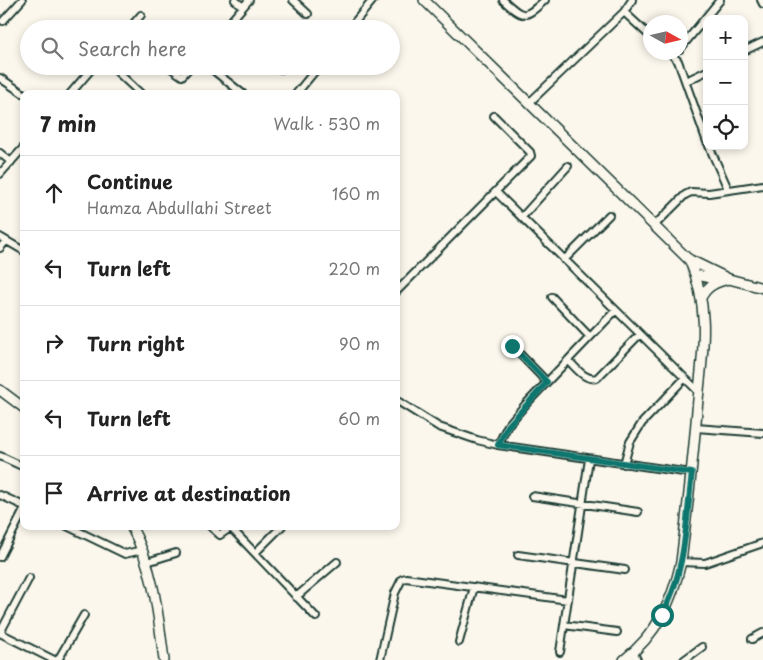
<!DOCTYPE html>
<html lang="en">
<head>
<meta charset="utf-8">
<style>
  :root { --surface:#fff; --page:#f2f2f2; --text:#222; --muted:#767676; --line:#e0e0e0 }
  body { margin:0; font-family:"Playpen Sans",sans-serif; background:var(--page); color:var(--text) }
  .controls { position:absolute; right:15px; top:15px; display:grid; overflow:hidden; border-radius:10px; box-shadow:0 2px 8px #0003 }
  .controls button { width:45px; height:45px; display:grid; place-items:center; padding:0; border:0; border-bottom:1px solid var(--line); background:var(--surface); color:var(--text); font:25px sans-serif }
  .compass { position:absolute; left:643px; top:15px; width:45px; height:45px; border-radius:50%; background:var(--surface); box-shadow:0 2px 8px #0003; rotate:98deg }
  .stop { position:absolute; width:15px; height:15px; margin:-11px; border:4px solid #0f766e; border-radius:50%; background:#fff }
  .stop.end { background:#0f766e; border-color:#fff; box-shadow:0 1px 5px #0008 }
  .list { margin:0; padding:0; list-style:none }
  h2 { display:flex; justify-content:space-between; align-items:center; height:65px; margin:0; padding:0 20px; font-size:21px }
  h2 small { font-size:16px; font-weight:400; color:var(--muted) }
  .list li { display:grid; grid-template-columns:32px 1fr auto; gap:15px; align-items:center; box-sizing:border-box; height:75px; padding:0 20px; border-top:1px solid var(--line) }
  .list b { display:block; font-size:19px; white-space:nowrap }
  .list p { margin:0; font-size:16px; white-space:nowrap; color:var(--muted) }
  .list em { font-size:16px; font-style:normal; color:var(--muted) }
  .icon { flex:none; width:28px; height:28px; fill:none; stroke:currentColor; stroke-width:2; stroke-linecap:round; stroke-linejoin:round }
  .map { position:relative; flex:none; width:763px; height:660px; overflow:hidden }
  .search { position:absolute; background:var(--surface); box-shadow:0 2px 8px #0003; left:20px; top:20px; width:380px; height:55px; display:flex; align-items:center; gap:12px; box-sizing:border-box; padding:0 18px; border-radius:28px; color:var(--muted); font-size:19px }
  .panel { position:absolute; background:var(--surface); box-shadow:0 2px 8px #0003; left:20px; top:90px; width:380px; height:440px; border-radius:10px }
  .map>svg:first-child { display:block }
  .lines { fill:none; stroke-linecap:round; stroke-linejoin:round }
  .street-casing { stroke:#1f3d34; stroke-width:10 }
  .secondary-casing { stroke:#1f3d34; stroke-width:12 }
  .street { stroke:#fbf7ec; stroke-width:6 }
  .secondary { stroke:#fbf7ec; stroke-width:9 }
  .route { stroke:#0f766e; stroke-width:6 }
</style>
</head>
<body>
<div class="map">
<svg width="763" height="660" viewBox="0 0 763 660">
  <rect width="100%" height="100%" fill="#fbf7ec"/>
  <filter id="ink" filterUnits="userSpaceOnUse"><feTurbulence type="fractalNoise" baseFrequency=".02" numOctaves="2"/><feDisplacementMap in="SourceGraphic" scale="10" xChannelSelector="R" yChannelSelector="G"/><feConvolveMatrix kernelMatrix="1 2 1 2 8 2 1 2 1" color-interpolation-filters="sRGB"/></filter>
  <g filter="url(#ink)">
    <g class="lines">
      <!-- street casing -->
      <g class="street-casing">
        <path id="street" d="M235 0 243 7
          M293 0 308 14
          M503 0C524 19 524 19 545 0
          M761 0 763 4
          M624 12 650 36
          M3 21 22 0
          M231 21 240 29
          M129 29 141 15
          M224 29 249 0
          M349 29 373 0
          M680 49 720 0
          M744 51 763 42
          M669 52 678 61 707 142
          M111 66 141 94
          M168 66 182 76 191 66
          M208 66 243 94
          M279 66 281 69
          M0 78 24 94
          M686 81 707 71
          M70 94 94 66
          M296 94 319 66
          M530 102 624 12 632 0
          M709 146 728 189
          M0 153 11 162
          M0 174 24 147
          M496 192 699 392
          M522 217 568 166
          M655 225 685 195 691 192 709 193 763 185
          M0 237 24 251
          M0 248 6 241
          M564 260 609 215
          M396 292 531 156 530 152 494 116
          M552 297 590 337
          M512 346 547 382
          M568 360C576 368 585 381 597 378L640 334
          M396 400 439 427 477 440 498 445 691 473
          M696 428 763 433
          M498 445 508 425 526 404 615 311
          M0 456 24 467
          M624 464 630 442 642 423 685 378
          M0 495 24 506
          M532 496 638 512
          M67 526 125 554 142 550
          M210 526 220 535 233 526
          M231 528 316 617
          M255 553 282 526
          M518 555 625 570
          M0 557 24 510
          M147 562 176 553
          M681 562 705 563 763 543
          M296 597 337 562
          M564 625 617 632
          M0 633 29 578
          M0 633 54 660
          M752 639 763 633
          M459 642 474 587
          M560 652 589 459
          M634 653 637 660
          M58 660 84 615
          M380 660 395 593 402 579 406 578 568 600
          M684 660 702 647"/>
      </g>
      <!-- secondary casing -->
      <g class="secondary-casing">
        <path id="secondary" d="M424 0 688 259 729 279 763 288
          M695 274 719 281
          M702 296C708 285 717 282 729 279
          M0 390 24 408
          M131 526C154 568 158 614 164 660
          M624 660C657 634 672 602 681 562 687 512 693 461 697 410 702 356 712 310 689 259"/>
      </g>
      <!-- street -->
      <use href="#street" class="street"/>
      <!-- secondary -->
      <use href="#secondary" class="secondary"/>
    </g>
  </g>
  <g class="lines" filter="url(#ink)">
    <!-- route -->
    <path class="route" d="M512 346 547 382 508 426 498 445 692 473C686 521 686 572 662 615"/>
  </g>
</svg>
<div class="controls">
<button>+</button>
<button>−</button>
<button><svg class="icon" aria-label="locate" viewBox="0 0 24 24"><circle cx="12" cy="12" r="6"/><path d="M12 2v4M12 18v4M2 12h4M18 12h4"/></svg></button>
</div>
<svg class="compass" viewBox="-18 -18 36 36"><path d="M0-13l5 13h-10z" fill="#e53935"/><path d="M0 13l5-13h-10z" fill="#767676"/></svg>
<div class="stop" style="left:662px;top:615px"></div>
<div class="stop end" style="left:512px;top:346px"></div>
<div class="search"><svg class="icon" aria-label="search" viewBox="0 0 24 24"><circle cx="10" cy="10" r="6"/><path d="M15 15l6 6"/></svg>Search here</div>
<section class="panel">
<h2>7 min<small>Walk · 530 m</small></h2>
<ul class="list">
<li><svg class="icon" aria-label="ahead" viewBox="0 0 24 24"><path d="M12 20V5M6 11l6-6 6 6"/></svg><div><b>Continue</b><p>Hamza Abdullahi Street</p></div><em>160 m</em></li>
<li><svg class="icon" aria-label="left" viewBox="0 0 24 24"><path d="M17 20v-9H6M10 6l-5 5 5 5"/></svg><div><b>Turn left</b></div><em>220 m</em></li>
<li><svg class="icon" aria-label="right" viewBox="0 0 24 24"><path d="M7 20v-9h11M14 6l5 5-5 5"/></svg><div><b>Turn right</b></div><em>90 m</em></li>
<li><svg class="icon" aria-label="left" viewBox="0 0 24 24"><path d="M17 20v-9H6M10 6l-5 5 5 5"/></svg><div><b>Turn left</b></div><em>60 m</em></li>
<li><svg class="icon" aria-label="arrive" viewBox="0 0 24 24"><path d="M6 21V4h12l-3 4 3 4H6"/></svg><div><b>Arrive at destination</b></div></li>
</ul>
</section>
</div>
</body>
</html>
